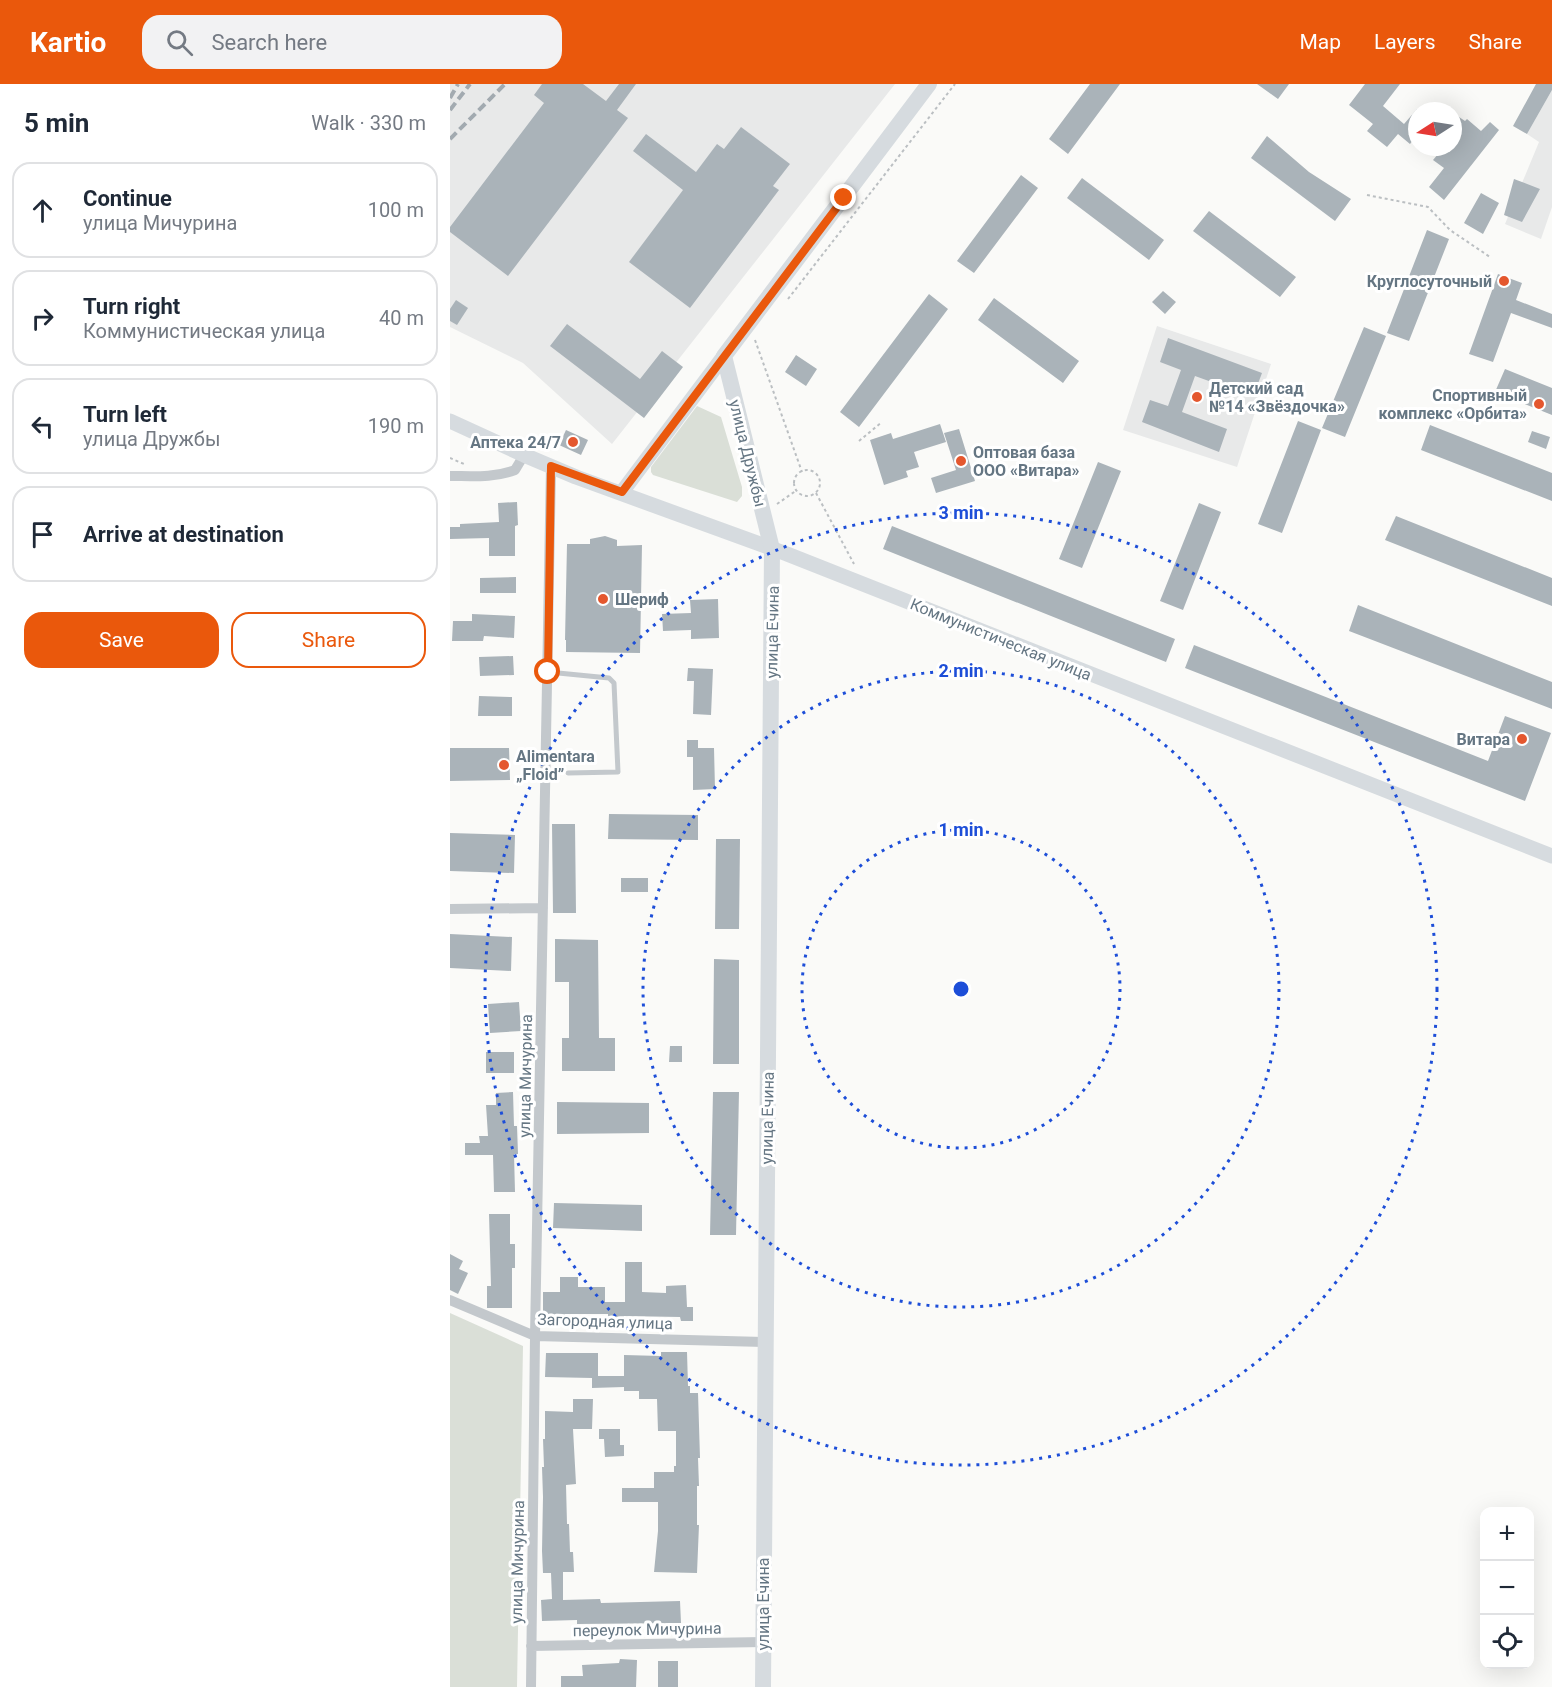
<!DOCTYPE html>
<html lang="en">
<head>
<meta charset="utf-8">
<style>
  :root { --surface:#fff; --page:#f2f2f3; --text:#1f2937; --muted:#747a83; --line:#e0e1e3; --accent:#ea580c }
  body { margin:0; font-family:Roboto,sans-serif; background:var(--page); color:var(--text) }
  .controls { position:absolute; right:18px; bottom:18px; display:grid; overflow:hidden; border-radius:12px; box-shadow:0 6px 24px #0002 }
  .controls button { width:54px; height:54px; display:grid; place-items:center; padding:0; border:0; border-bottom:2px solid var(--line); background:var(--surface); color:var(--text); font:30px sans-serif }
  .compass { position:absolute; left:958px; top:18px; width:54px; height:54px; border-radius:50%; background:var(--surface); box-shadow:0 6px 24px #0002; rotate:258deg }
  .stop { position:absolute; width:18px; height:18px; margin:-14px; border:4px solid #ea580c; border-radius:50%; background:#fff }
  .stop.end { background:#ea580c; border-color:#fff; box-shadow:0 2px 6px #0008 }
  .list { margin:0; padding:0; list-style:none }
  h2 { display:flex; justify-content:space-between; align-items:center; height:78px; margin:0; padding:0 24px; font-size:26px }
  h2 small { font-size:20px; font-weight:400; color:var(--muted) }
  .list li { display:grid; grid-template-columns:39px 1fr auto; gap:18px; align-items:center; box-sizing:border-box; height:96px; margin:0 12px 12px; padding:0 12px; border:2px solid var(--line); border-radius:18px }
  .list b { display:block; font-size:22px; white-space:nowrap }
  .list p { margin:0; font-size:20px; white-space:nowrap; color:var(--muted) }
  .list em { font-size:20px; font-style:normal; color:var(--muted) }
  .actions { display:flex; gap:12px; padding:18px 24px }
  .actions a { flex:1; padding:14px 0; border:2px solid var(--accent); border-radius:18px; text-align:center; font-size:21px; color:var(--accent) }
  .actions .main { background:var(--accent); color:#fff }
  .icon { flex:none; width:33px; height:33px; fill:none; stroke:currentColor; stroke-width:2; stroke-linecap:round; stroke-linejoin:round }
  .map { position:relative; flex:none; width:1102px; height:1603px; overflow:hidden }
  header { display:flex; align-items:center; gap:36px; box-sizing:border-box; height:84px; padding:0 30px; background:var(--accent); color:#fff }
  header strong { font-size:28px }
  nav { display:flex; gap:33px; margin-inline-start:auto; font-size:21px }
  .search { width:420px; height:54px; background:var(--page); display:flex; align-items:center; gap:15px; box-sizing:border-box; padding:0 21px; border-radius:18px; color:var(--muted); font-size:22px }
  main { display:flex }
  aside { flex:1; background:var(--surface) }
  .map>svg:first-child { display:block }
  .built { fill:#e8e9e9 }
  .green { fill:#dadfd7 }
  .building { fill:#aab3b9 }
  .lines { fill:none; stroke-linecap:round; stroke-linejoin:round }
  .path { stroke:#bbbfc2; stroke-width:2; stroke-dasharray:3 3; stroke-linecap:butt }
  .service { stroke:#c3c8cc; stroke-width:5 }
  .minor { stroke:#c3c8cc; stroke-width:10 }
  .secondary { stroke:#d6dbdf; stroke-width:15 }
  .primary { stroke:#d6dbdf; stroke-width:16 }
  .rail { stroke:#a2aab0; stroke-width:4; stroke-dasharray:9 4.5; stroke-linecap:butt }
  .route { stroke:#ea580c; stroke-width:8 }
  .ring { fill:none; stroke:#1d4ed8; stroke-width:3; stroke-dasharray:3 6 }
  .poi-dot { fill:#e4572e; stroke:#fff; stroke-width:2 }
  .labels { text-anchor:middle; stroke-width:6; stroke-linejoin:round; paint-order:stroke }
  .poi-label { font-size:16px; font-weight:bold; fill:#657683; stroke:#fff; text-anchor:end }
  .street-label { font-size:16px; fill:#657683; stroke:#fff }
  .centre { fill:#1d4ed8; stroke:#fff; stroke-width:3 }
  .ring-label { font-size:18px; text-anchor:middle; font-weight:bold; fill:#1d4ed8; stroke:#fff; stroke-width:6; stroke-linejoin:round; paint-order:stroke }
</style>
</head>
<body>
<header>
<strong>Kartio</strong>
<div class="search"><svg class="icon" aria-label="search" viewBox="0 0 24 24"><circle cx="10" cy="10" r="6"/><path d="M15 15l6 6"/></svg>Search here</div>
<nav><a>Map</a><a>Layers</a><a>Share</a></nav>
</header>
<main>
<aside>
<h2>5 min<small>Walk · 330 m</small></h2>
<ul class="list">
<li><svg class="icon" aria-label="ahead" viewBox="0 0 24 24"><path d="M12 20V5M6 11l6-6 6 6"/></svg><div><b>Continue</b><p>улица Мичурина</p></div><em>100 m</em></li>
<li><svg class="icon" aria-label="right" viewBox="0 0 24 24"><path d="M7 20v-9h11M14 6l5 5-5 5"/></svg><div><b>Turn right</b><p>Коммунистическая улица</p></div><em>40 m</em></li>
<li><svg class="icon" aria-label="left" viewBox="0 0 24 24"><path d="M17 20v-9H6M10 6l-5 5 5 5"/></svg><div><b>Turn left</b><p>улица Дружбы</p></div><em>190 m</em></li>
<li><svg class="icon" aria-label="arrive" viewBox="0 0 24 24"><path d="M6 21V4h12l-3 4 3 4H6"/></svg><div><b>Arrive at destination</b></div></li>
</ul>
<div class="actions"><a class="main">Save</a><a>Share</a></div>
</aside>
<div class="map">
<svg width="1102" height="1603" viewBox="0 0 1102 1603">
  <rect width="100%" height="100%" fill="#fafaf8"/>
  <!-- built -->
  <path class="built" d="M0 0H445L162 360 73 279 0 243Z
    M1102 6V123L1091 155 1055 140 1089 58 1077 50Z
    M707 242 821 280 787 383 673 346Z"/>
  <!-- green -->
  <path class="green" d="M247 322 271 333 292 403V412L287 418 203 391 201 388V383Z
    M0 1229 73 1262 67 1603H0Z"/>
  <!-- building -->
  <path class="building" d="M92 0H133L156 17 169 0H186L167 26 178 34 58 192 0 148V143L94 19 84 11Z
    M640 0H670L618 70 599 55Z
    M807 0H839L828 15Z
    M915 0H950L933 22 954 40 967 25V51L960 60 948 50 937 63 917 47 923 40 899 21Z
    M1086 0H1102V6L1077 50 1063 42Z
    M1003 29 1015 37 1017 35 1031 47 1040 38 1049 46 994 116 979 103 994 84 983 76 994 63H1003Z
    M291 43 340 80 323 102 329 106 240 224 179 178 233 106 183 67 196 50 246 88 267 60 274 65Z
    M817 52 859 88 901 115 885 137 801 74Z
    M571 91 588 104 524 189 507 177Z
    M632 94 714 156 699 176 617 114Z
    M1064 95 1090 105 1072 138 1054 131Z
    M1031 109 1049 119 1033 150 1014 139Z
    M759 127 846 193 830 213 743 147Z
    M977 146 999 155 959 257 937 249Z
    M1048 190 1072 199 1066 216 1102 230V244L1061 229 1043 278 1019 270Z
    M713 207 726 218 715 230 702 218Z
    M479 210 498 225 409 343 390 328Z
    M544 214 629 277 613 299 528 236Z
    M6 216 18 224 7 241 0 237V225Z
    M117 240 190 295 212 267 233 283 194 334 100 262Z
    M914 243 936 252 895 353 872 344Z
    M718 254 812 289 803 313 745 292 732 328 777 345 769 368 692 338 700 316 718 322 731 286 710 278Z
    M346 271 367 285 356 302 335 288Z
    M1055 285 1102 304V331L1045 308Z
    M848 337 871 346 832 449 808 440Z
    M490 340 496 358 464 368 469 383 456 387 458 393 434 401 420 356 441 349 443 355Z
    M980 341 1102 389V417L971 366Z
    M509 345 525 397 486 409 481 394 506 386 494 349Z
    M116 346 138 356 131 371 109 361Z
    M1082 347 1100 353 1096 365 1078 358Z
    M648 378 671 387 632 484 609 475Z
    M67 418 68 441 65 442V472H39V454L0 455V443H10V440L49 438 48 419Z
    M749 419 771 428 733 526 710 517Z
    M946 432 1102 494V522L935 456Z
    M442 442 725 555 716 578 433 465Z
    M155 452 167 456V462L192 461 190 569 116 568V556H115L117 460H140V455Z
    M66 493V509H30V494Z
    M268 515 269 554 241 555V546L213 547 212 530 241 529 240 516Z
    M908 521 1102 598V625L899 547Z
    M22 530 65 532 64 554 34 552 33 557H2L3 537H22Z
    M744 561 1038 677 1055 632 1101 649 1075 717 735 584Z
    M63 572 64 591 30 592 29 573Z
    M238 584 263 585 261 631 243 630 244 597H237Z
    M29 612 62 613V632H28Z
    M237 656H248V664H264L265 705 243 706V673H237Z
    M0 664H59L60 696 0 697Z
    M159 730 248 731V756L158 755Z
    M102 740H125L126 829H103Z
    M0 749 65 751 64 789 0 787Z
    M266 755H290L289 845H265Z
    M171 794H198V808H171Z
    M0 850 62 853 61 887 0 884Z
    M105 855 148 856 149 954H165V987H112V954H119V898H105Z
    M264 875 289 876V980H263Z
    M69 918 71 947 40 949 38 920Z
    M220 962H232V978H219Z
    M36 968H64V989H36Z
    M63 1008 64 1042H67L68 1070H64L65 1108H44L43 1071H15V1059H30L29 1052H38L36 1021H46V1009Z
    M263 1008H289L286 1151H260Z
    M107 1018 199 1019V1049L107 1050Z
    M104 1119 192 1121V1147L103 1144Z
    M39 1130H60V1160H65V1184H62V1224H37V1202H41Z
    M0 1170 13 1177 9 1185 18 1189 8 1210 0 1206Z
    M175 1178H192V1208L216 1209V1202L236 1201 237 1223H243V1237H231L230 1233 174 1232V1239H158V1230H115V1235H93V1208H110V1193H128V1203H155V1218H175Z
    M211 1268H237L238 1302H240V1309H248L250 1374H248L249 1402H247V1441H249L247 1489 204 1488 208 1447V1418H172V1404H204V1388H224V1382H226V1347H208L207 1315H189V1307H174V1303L142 1304V1294L95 1293 96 1269H148V1292H174V1271L211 1272Z
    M123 1315H143L142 1345H123L126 1400 116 1401 117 1440H119L120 1468H123L124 1488H113V1516L150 1515 151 1519 230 1517 231 1539 127 1540V1536L92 1537 91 1516 102 1515 101 1489H93L92 1467 93 1413 92 1383H94L93 1355H95V1327L123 1328Z
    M149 1345H170V1361H174V1372L155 1373 154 1355H149Z
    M170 1575 187 1576 186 1603H111V1592H133L132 1581 169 1579Z
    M208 1577H228V1603H208Z"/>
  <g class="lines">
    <!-- path -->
    <path class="path" d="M917 111 978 123 1000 146 1040 173
      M338 215 505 0
      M305 256 352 388
      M409 357 432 338
      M0 374 14 380
      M344 399a13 13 0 1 1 26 0a13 13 0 1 1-26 0Z
      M366 409 404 480
      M327 420 347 406"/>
    <!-- service -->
    <path class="service" d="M98 588 159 594 164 599 168 688 118 689"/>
    <!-- minor -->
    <path class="minor" d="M0 392C22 392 44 394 65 386L74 371
      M0 825 93 824
      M0 1216 85 1252 315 1258
      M81 1562 313 1558
      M81 1603 85 1252 101 382"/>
    <!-- secondary -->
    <path class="secondary" d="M0 337 74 371 126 393 337 470 1102 772
      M172 408 274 272"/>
    <!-- primary -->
    <path class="primary" d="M313 1603 322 465 274 272 479 0"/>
    <!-- rail -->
    <path class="rail" d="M0 14 8 0
      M0 26 20 0
      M0 55 55 0"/>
  </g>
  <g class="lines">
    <!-- route -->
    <path class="route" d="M98 588 101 382 172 408 394 114"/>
  </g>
  <!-- distance rings -->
  <g class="ring">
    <circle cx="511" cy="905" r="159"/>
    <circle cx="511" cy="905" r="318"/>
    <circle cx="511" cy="905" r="476"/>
  </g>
  <!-- markers -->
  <g class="poi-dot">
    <circle cx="1054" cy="197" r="6"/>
    <circle cx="747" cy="313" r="6"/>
    <circle cx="1089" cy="320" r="6"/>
    <circle cx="123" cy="358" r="6"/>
    <circle cx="511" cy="377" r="6"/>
    <circle cx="153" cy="515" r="6"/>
    <circle cx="1072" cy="655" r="6"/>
    <circle cx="54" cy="681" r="6"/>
  </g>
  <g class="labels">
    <!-- poi labels -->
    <g class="poi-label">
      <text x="1042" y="203">Круглосуточный</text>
      <text x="759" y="310" text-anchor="start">Детский сад<tspan x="759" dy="18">№14 «Звёздочка»</tspan></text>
      <text x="1077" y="317">Спортивный<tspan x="1077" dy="18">комплекс «Орбита»</tspan></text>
      <text x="111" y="364">Аптека 24/7</text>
      <text x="523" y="374" text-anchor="start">Оптовая база<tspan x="523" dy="18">ООО «Витара»</tspan></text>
      <text x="165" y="521" text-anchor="start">Шериф</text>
      <text x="1060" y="661">Витара</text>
      <text x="66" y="678" text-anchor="start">Alimentara<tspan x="66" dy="18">„Floid”</tspan></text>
    </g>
    <!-- street labels -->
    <g class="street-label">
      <text transform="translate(298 369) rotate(76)" y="6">улица Дружбы</text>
      <text transform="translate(322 548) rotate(-89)" y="6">улица Ечина</text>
      <text transform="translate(551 555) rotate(22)" y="6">Коммунистическая улица</text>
      <text transform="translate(75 992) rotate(-89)" y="6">улица Мичурина</text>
      <text transform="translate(317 1034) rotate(-89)" y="6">улица Ечина</text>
      <text transform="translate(155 1237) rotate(2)" y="6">Загородная улица</text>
      <text transform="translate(67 1478) rotate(-89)" y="6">улица Мичурина</text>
      <text transform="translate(313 1520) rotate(-90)" y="6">улица Ечина</text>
      <text transform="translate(197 1545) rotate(-1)" y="6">переулок Мичурина</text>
    </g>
  </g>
  <circle cx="511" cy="905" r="9" class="centre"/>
  <g class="ring-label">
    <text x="511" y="435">3 min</text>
    <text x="511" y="593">2 min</text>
    <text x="511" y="752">1 min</text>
  </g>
</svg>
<div class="controls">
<button>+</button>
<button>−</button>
<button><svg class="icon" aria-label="locate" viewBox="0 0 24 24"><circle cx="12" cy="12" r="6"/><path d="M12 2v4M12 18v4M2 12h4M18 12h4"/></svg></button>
</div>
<svg class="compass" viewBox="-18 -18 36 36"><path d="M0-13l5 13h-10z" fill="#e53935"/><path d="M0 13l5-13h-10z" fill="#747a83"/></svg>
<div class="stop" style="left:98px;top:588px"></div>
<div class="stop end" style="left:394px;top:114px"></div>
</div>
</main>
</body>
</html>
